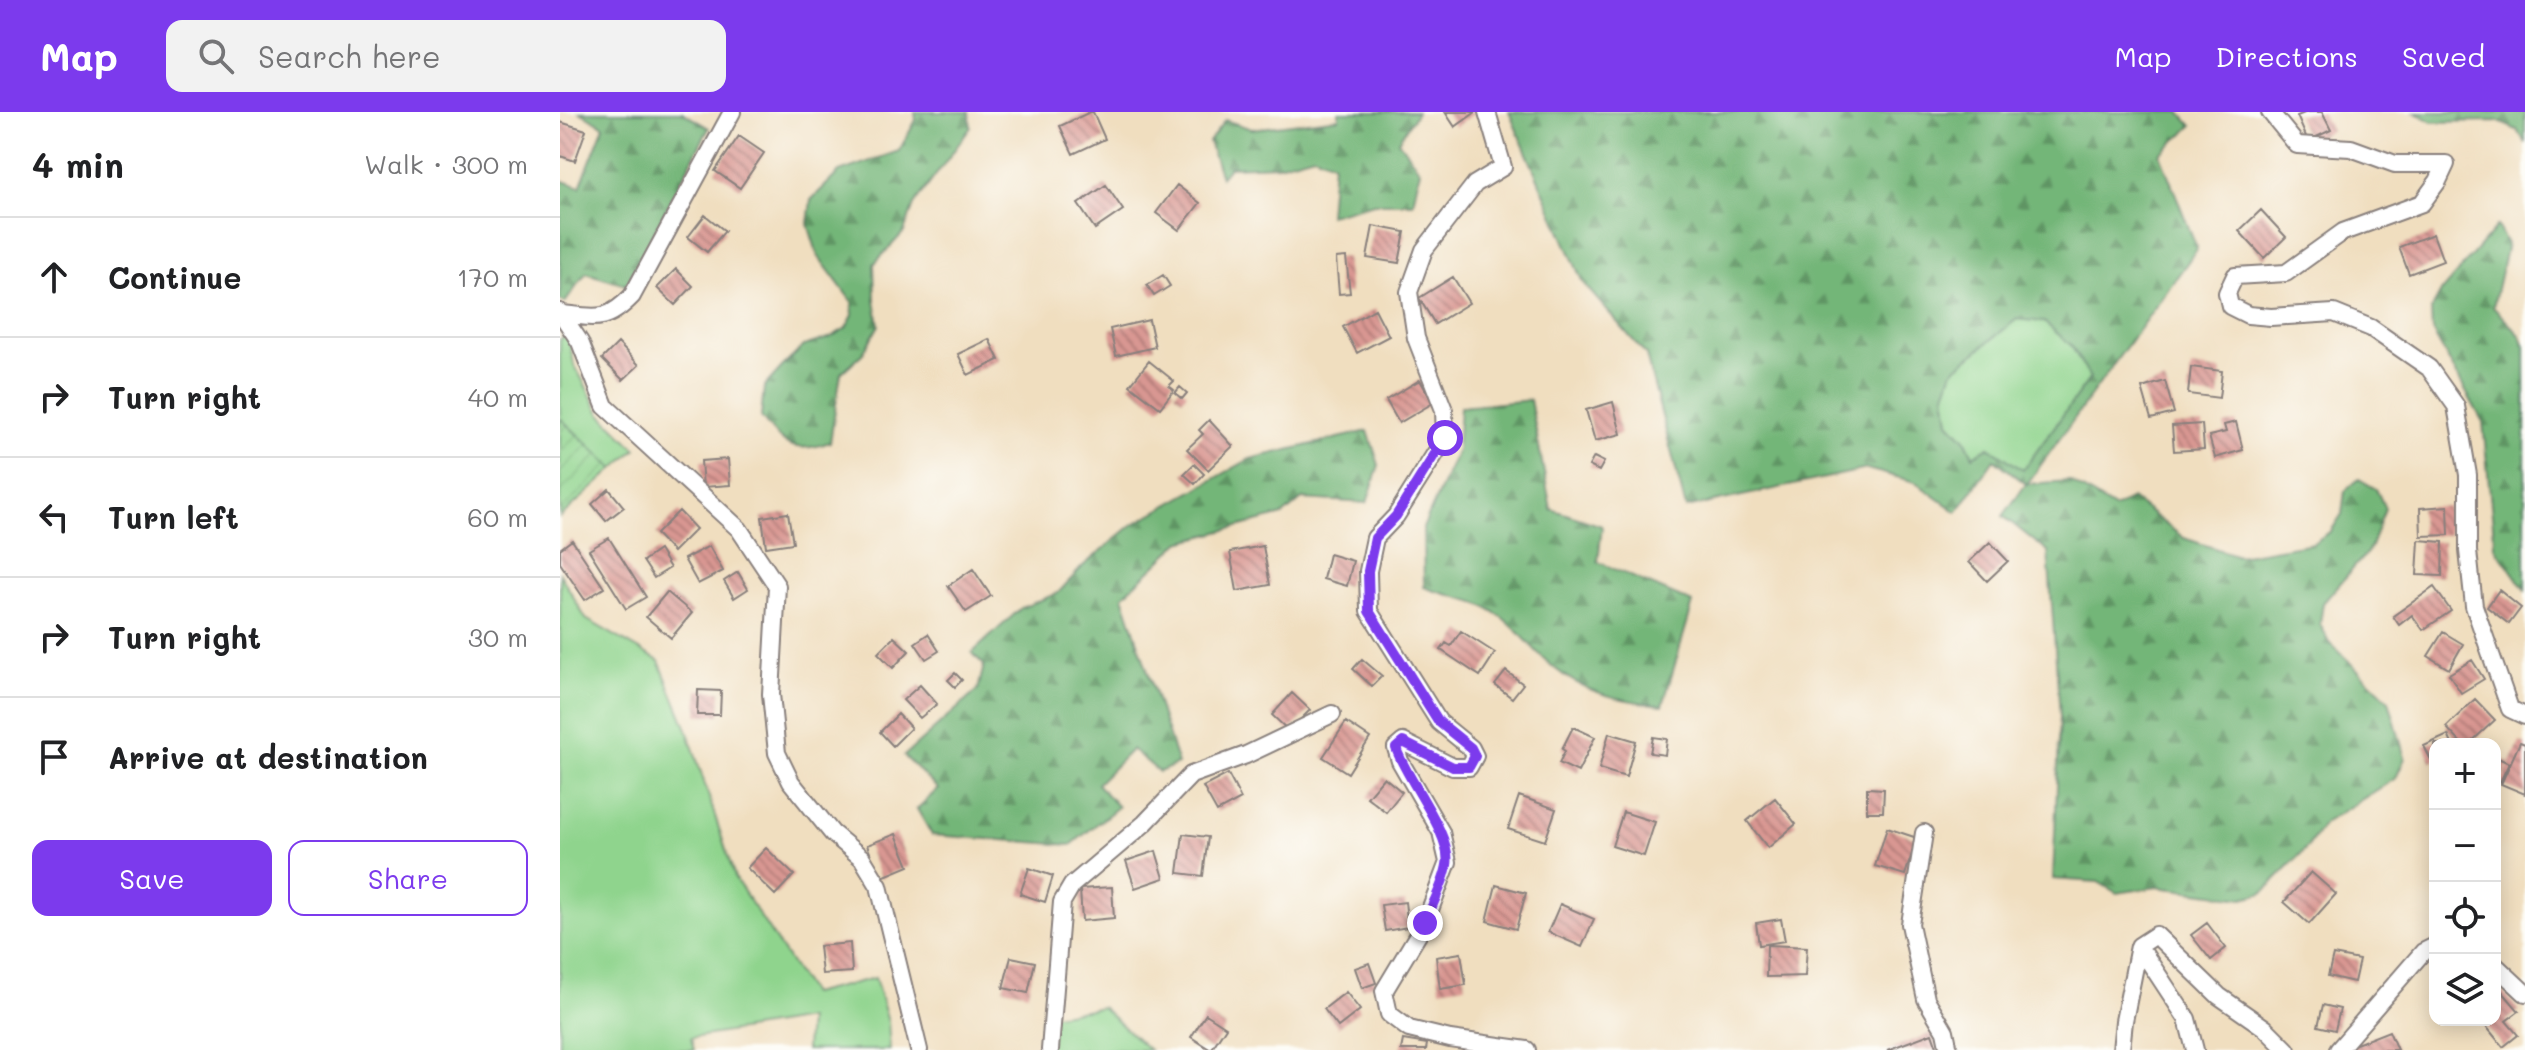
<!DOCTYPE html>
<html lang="en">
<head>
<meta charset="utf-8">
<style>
  :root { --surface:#fff; --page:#f2f2f2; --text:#202124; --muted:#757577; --line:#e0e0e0; --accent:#7c3aed }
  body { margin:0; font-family:Mali,sans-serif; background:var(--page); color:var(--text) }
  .controls { position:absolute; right:24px; bottom:24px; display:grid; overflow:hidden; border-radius:16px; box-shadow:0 4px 20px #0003 }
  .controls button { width:72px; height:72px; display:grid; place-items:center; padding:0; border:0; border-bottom:2px solid var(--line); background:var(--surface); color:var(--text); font:40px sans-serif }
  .stop { position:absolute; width:24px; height:24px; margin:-18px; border:6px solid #7c3aed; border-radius:50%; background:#fff }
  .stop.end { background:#7c3aed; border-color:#fff; box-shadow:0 2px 8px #0008 }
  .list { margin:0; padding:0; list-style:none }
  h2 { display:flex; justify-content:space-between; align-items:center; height:104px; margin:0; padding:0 32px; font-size:34px }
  h2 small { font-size:26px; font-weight:400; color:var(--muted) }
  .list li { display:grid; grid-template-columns:52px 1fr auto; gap:24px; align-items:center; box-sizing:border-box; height:120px; padding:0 32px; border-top:2px solid var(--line) }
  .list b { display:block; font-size:30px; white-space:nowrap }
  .list em { font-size:26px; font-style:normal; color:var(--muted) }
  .actions { display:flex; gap:16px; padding:24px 32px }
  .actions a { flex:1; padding:18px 0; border:2px solid var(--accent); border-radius:16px; text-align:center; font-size:28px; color:var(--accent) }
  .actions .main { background:var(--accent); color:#fff }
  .icon { flex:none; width:44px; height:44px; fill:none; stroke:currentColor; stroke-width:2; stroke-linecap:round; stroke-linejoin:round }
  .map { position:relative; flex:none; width:1965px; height:938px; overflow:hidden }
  header { display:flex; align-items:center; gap:48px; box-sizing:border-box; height:112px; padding:0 40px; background:var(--accent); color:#fff }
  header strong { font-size:38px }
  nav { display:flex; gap:44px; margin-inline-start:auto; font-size:28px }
  .search { width:560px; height:72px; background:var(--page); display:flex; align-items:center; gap:20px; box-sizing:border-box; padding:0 28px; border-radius:16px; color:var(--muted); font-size:30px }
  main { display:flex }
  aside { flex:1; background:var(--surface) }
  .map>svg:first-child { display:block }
  .grass { fill:#8fd48d; stroke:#587b64; stroke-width:2 }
  .forest { fill:url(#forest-firs); stroke:#4a6c5a; stroke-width:2; fill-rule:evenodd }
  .garden { fill:url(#garden-furrows); stroke:#587b64; stroke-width:2 }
  .building { fill:url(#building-back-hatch) }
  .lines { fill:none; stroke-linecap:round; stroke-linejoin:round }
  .minor-casing { stroke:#89807d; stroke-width:20 }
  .minor { stroke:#fff; stroke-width:16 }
  .route { stroke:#7c3aed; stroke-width:10 }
</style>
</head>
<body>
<header>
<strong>Map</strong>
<div class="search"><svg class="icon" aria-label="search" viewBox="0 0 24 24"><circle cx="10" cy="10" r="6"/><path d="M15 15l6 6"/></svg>Search here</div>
<nav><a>Map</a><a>Directions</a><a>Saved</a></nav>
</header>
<main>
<aside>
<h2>4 min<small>Walk · 300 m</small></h2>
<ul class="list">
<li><svg class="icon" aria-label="ahead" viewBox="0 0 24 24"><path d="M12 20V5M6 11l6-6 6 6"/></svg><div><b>Continue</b></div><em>170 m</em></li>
<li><svg class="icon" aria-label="right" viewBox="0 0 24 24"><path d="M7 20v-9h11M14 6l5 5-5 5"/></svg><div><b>Turn right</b></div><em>40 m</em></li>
<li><svg class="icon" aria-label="left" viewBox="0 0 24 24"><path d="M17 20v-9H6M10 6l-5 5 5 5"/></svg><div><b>Turn left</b></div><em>60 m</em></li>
<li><svg class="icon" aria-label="right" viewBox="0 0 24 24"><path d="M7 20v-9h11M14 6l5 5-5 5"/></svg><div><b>Turn right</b></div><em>30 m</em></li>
<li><svg class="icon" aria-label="arrive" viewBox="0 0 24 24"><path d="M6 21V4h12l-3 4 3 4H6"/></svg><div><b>Arrive at destination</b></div></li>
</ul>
<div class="actions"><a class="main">Save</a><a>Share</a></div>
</aside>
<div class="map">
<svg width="1965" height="938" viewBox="0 0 1965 938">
  <defs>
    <pattern id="forest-firs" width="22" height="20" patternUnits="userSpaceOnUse" patternTransform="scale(2)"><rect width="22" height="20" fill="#73b678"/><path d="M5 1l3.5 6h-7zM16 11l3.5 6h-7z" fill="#5e9464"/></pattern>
    <pattern id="garden-furrows" width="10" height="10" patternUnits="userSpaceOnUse" patternTransform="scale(2)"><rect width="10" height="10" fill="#8fd48d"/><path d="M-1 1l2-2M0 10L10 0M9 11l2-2" fill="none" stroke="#7bb67b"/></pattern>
    <pattern id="building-back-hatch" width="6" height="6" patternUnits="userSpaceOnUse" patternTransform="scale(2)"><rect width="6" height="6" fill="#d99792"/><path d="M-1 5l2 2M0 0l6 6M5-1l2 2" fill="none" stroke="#b07b78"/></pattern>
  </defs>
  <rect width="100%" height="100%" fill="#fdfcf7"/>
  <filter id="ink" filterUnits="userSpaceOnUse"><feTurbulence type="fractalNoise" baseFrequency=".0125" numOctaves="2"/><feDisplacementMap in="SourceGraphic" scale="16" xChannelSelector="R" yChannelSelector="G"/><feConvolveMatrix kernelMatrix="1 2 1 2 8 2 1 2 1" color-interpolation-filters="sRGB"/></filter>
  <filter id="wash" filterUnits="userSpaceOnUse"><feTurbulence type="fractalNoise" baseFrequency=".006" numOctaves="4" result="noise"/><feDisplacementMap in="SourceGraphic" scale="32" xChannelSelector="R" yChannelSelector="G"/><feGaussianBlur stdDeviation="1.8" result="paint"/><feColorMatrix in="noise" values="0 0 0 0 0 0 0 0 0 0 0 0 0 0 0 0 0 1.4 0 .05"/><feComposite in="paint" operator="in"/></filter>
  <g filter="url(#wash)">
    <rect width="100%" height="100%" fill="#f0debf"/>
    <!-- grass -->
    <path class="grass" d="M1457 207 1484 210 1511 233 1530 266 1463 358 1429 335 1413 344 1405 327 1389 310 1385 282 1393 258Z
      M7 221 14 252 40 301 76 337 54 357 0 306V228Z
      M0 462 26 507 99 549 127 617 175 766 251 882 315 866 328 910 330 938H246L248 907 131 926 134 938H0Z
      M542 895 589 938H480L482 905Z"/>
    <!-- forest -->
    <path class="forest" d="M20 0H122L149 16 66 173 26 161 5 191 0 188V68L20 75 44 14Z
      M355 0H409L411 15 354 93 344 120 314 152 315 188 319 213 303 241 281 261 270 330C234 343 223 334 201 305L204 275 222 255 244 234 269 226 286 216 293 203 292 190 258 144 248 112 251 88 279 60 339 39 356 8Z
      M779 0H857L838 29 860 58 853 91H814L769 103 773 51 754 43 718 53 669 55 661 65 649 30 665 8 692 17 779 6Z
      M949 0H1620L1632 14 1600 42 1637 137 1467 372 1509 369 1554 396 1572 387 1624 426 1678 444 1753 431 1771 419 1782 402 1785 379 1799 367 1816 377 1825 396 1810 437 1763 491 1760 512 1770 531 1829 588 1845 646 1836 666 1764 711 1749 733 1703 781 1683 786 1597 775 1557 781 1538 770 1493 767 1500 604 1488 440 1443 404 1466 372 1434 347 1397 400 1355 370 1307 357 1126 396 1086 243 1023 171ZM1457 207 1484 210 1511 233 1530 266 1463 358 1429 335 1413 344 1405 327 1389 310 1385 282 1393 258Z
      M1855 0H1965V30L1957 18 1937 9 1872 10Z
      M1937 114 1947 132 1933 195 1961 224 1965 234V478L1935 435 1923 310 1872 219 1871 198 1882 178Z
      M970 288 991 397 1042 414 1038 450 1133 491 1103 593C1062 589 1025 582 993 555 974 539 959 518 939 503 914 485 891 486 864 475L863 416 897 339 900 295Z
      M808 319 819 353 807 391 742 387 723 403 620 430 563 484 618 652 599 660 572 637 537 672 558 695 511 733 372 723 357 697 378 677 344 644 418 578 424 553 412 541 461 496 498 481 523 454 572 413 690 347Z"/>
    <!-- garden -->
    <path class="garden" d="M0 306 54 357 0 405Z"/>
    <g id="blocks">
      <!-- building -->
      <path class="building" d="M530 0H533L545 27 513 42 500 14Z
        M885 0H916L895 15Z
        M1747 0H1762L1771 18 1748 29 1737 4Z
        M0 10 26 18 15 49 0 44Z
        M179 24 204 41 180 76 155 59Z
        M546 73 563 98 535 117 518 92Z
        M617 73 640 91 619 118 596 101Z
        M1701 98 1726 125 1704 146 1679 119Z
        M145 103 165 119 147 140 128 125Z
        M813 114 845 120 839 151 807 146Z
        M1873 122 1883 149 1849 162 1839 135Z
        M786 145 790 181 779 182 776 146Z
        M116 157 133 174 115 193 97 176Z
        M603 163 610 174 594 184 587 173Z
        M893 165 909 191 875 212 859 186Z
        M815 197 829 224 797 241 783 215Z
        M589 208 595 235 556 244 550 217Z
        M429 227 439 248 408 263 398 242Z
        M58 231 79 253 63 268 42 247Z
        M589 249 614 269 609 274 614 278 600 296 570 273Z
        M1631 255 1662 259 1659 286 1628 282Z
        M860 268 873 291 839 311 826 288Z
        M1605 269 1614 301 1591 307 1582 276Z
        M620 275 627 281 622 287 615 281Z
        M1053 290 1061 322 1035 329 1026 298Z
        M649 308 673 334 648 358 627 337 643 322 639 318Z
        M1676 310 1683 338 1655 346 1649 324 1666 320 1664 313Z
        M1642 312 1644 337 1614 339 1612 314Z
        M1034 345 1044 350 1039 359 1029 354Z
        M168 347 170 373 143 375 141 349Z
        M634 352 644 362 635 372 624 362Z
        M49 377 64 395 46 409 32 392Z
        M1888 394 1889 423 1861 424 1860 396Z
        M119 399 136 417 113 440 96 422Z
        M228 401 233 431 206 435 202 405Z
        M49 426 86 485 66 497 29 438Z
        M12 428 44 476 25 488 0 451V437Z
        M1859 428 1883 430 1882 464 1857 463Z
        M1430 430 1448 449 1427 469 1409 450Z
        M149 434 163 459 138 472 124 447Z
        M703 434 710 473 677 479 670 440Z
        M99 438 110 456 94 466 83 449Z
        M769 442 793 449 787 474 763 467Z
        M413 457 431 484 406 500 388 474Z
        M178 460 188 477 174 486 164 469Z
        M1874 475 1891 499 1863 518 1852 503 1839 513 1833 504Z
        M1939 478 1961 496 1949 512 1927 495Z
        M107 480 132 501 111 526 86 505Z
        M901 519 935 541 920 564 881 538 886 531 891 534Z
        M1883 520 1903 532 1889 557 1868 544Z
        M368 522 379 539 366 547 355 531Z
        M334 525 349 539 333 556 318 541Z
        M802 547 822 564 812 574 793 557Z
        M1912 548 1924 567 1901 581 1889 562Z
        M946 559 963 572 952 586 935 573Z
        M395 561 402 568 395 575 388 568Z
        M360 573 377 592 360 606 343 588Z
        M138 578 161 579 160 603H137Z
        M732 581 750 598 729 619 712 603Z
        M1915 587 1935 608 1909 632H1902L1886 615Z
        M338 602 351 616 333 634 320 620Z
        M786 610 810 626 788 661 763 645Z
        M1013 615 1035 625 1018 660 999 651 1005 639 1002 637Z
        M1049 621 1076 629 1066 665 1039 657Z
        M1888 623 1892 632H1875V648L1872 650 1864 634Z
        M1093 625 1107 627 1105 643 1090 641Z
        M1960 630 1965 632V682L1941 672Z
        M1938 646 1949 651 1940 670 1935 667V653Z
        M668 662 681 687 657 700 643 675Z
        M824 665 842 680 826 700 807 685Z
        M1307 676 1324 677 1323 700H1307Z
        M959 684 996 697 985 729 948 717Z
        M1215 686 1236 712 1208 736 1187 709Z
        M1063 700 1095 710 1084 744 1052 734Z
        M1327 716 1357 726 1345 763 1315 754Z
        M336 722 349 754 320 766 307 733Z
        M623 722 648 725 643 764 618 761Z
        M206 736 234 763 215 783 187 756Z
        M596 739 604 766 575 776 566 749Z
        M469 756 493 764 485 790 460 782Z
        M1751 760 1776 782 1749 812 1724 790Z
        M936 773 966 781 956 817 927 809Z
        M552 775 554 806 522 809 520 777Z
        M845 790 848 815 825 819 821 793Z
        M1000 792 1034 807 1022 835 988 820Z
        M1221 807 1225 829 1199 833 1196 811Z
        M1647 811 1666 836 1651 848 1631 823Z
        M290 831 292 860 262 862 259 834Z
        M1207 833 1247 835 1245 864 1206 865Z
        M901 841 906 873 880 877 876 845Z
        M1773 843 1799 848 1794 870 1768 864Z
        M451 845 475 850 468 881 443 876Z
        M809 851 816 871 802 876 795 856Z
        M1941 878 1959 899 1946 909 1958 923 1943 935 1921 908H1935V883Z
        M786 880 800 898 778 915 764 897Z
        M1763 893 1780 897 1775 918 1758 914Z
        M646 902 666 915 651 938 631 925Z
        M1829 919 1837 938H1793L1791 934Z
        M1372 921 1378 938H1327Z
        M843 928 867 932 866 938H841Z"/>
    </g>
  </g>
  <g filter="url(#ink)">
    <use href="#blocks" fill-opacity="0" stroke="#89807d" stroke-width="2"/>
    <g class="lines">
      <!-- minor casing -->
      <g class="minor-casing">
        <path id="minor" d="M927 0 943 55 915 72 864 138 849 180 856 226 884 298 885 326 836 404 815 426 808 459 809 499 879 610 911 636 915 644 909 655H893L843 630 836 636 840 649 881 720 888 750 865 811 824 879 829 902 849 917 890 927 967 938
          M1710 0 1737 33 1791 36 1835 52H1886L1878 69 1862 91 1783 120 1726 161 1675 164 1667 181 1670 194 1688 203 1711 205 1774 201 1811 216 1869 256 1896 294 1908 363V439L1914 494 1950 597 1965 604
          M0 200 20 230 45 294 179 417 217 474 211 582 217 641 231 670 272 721 302 746 319 774 359 938
          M3 202C37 206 47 210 72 184L172 0
          M1364 721 1350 812 1366 887 1385 919 1389 938
          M1579 834 1627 907 1635 938
          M1935 853 1965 881
          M490 938 502 790 512 773 585 711 631 663 686 643 772 602
          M1561 938 1564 909 1579 834 1596 823 1659 884 1705 916 1727 938
          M1778 938 1863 840 1875 834"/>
      </g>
      <!-- minor -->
      <use href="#minor" class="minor"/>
    </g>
  </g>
  <g class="lines" filter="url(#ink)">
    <!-- route -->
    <path class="route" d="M865 811C872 792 884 772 887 753 893 723 846 667 836 636L843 630 893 655H909L915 644 911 636 879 610 809 499 808 459 815 426 836 404 885 326"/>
  </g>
</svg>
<div class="controls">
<button>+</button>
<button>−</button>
<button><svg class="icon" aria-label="locate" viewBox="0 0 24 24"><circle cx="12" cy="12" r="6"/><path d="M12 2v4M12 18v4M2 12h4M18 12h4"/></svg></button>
<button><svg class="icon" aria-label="layers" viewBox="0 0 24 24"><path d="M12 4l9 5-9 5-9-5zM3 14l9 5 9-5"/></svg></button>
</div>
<div class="stop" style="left:885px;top:326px"></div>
<div class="stop end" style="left:865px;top:811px"></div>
</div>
</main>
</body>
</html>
